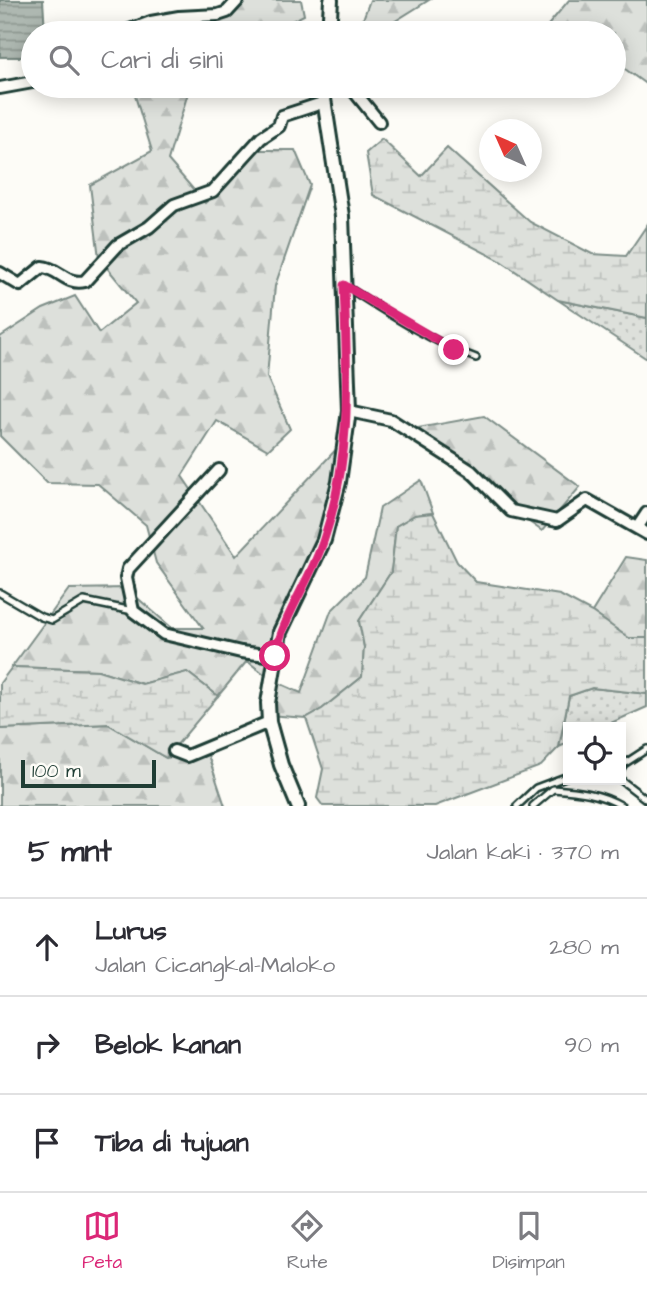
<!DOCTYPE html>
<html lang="id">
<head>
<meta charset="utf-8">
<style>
  :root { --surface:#fff; --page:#f2f2f3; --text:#2b2b33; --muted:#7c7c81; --line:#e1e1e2; --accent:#db2777 }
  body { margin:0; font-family:"Architects Daughter",sans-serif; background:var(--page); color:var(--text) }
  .controls { position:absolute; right:21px; bottom:21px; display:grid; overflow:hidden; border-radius:0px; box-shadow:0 4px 18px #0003 }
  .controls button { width:63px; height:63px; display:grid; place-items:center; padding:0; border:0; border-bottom:2px solid var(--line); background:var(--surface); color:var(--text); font:35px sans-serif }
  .compass { position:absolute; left:479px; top:119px; width:63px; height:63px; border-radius:50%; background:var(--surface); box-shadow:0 4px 18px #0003; rotate:315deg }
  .scale { position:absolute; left:21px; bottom:18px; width:135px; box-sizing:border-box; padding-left:7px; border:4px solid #1f3d34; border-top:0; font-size:19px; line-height:24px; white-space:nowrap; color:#1f3d34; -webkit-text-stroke:5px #fdfcf7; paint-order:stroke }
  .stop { position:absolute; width:21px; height:21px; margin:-16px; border:5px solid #db2777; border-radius:50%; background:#fff }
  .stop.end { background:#db2777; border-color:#fff; box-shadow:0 2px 7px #0008 }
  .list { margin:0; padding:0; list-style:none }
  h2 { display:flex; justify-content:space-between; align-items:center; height:91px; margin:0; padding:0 28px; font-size:30px }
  h2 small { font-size:23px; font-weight:400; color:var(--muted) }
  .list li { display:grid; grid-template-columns:46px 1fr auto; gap:21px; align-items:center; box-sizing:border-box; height:98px; padding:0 28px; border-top:2px solid var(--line) }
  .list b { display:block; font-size:26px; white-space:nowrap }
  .list p { margin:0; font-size:23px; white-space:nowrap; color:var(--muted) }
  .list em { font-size:23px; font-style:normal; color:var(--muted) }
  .icon { flex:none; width:38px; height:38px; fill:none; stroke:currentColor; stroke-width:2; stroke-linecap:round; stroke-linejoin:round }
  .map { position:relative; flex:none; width:647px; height:806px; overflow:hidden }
  .search { position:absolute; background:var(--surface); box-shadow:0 4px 18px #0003; left:21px; right:21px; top:21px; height:77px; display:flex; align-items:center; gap:18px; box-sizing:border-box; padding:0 24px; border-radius:38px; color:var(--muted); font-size:26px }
  .sheet { height:385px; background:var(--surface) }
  nav { display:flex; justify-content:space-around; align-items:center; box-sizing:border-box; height:98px; border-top:2px solid var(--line); background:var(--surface); font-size:19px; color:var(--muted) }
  nav a { display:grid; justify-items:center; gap:4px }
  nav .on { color:var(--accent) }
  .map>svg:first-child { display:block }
  .grass { fill:url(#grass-dots); stroke:#7e8e88; stroke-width:2 }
  .forest { fill:url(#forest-firs); stroke:#7e8e88; stroke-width:2 }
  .wetland { fill:url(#wetland-marsh); stroke:#7e8e88; stroke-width:2 }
  .water { fill:url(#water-rules); stroke:#75877f; stroke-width:2 }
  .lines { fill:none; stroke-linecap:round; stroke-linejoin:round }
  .service-casing { stroke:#1f3d34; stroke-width:10 }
  .minor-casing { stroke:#1f3d34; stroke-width:16 }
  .tertiary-casing { stroke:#1f3d34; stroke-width:18 }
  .service { stroke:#fdfcf7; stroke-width:5 }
  .minor { stroke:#fdfcf7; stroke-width:10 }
  .tertiary { stroke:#fdfcf7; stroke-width:12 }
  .route { stroke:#db2777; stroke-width:9 }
</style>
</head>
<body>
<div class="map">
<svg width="647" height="806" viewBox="0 0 647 806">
  <defs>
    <pattern id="grass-dots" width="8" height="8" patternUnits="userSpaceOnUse" patternTransform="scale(1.75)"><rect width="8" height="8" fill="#dde0db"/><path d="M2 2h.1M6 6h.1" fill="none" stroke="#bdc1bd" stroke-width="1.8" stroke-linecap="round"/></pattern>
    <pattern id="forest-firs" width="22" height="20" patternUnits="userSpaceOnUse" patternTransform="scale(1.75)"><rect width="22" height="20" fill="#dde0db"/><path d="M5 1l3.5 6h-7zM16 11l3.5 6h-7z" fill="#bdc1bd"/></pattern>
    <pattern id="wetland-marsh" width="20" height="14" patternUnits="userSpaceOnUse" patternTransform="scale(1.75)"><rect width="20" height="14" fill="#dde0db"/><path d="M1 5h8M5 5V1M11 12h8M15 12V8" fill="none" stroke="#bdc1bd"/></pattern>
    <pattern id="water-rules" width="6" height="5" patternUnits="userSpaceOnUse" patternTransform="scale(1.75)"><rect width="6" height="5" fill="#aeb8b1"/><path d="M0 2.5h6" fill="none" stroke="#8d9791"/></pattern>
  </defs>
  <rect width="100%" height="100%" fill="#fdfcf7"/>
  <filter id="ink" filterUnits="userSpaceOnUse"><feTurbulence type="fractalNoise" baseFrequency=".0143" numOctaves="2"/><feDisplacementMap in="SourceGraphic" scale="14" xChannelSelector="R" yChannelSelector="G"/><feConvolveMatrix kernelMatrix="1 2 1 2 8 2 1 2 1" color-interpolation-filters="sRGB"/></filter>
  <g filter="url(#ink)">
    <!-- grass -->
    <path class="grass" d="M558 300 647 318V359Z
      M592 688 647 694V707L602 727H568V743L559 747 569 696Z"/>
    <!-- forest -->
    <path class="forest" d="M239 0H301L304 15 268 33H150L158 21 231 11Z
      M370 0H429L376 33H358Z
      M569 0H647V85L614 61V33H549L544 30Z
      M132 86H190L168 160 205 203 256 150H295L310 185 275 286 267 377 290 429 268 450 217 421 182 476 236 556 343 442 323 539 283 615 272 680 301 693 331 611 365 577 380 508 421 480 433 513 415 515 396 526 391 572 359 621 364 647 362 677 322 709 306 718 269 715 272 680 247 661 218 696 187 672 142 684 98 670 12 667 69 589 126 588 172 628H203L156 563 146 525 98 484 47 483 0 436V337L43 309 75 296 99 333 136 303 99 258 90 185 152 151Z
      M484 416 580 487 542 531 401 431Z
      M626 557 647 560V638L629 639 592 612Z
      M108 724 166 758 207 752 225 806H0V729Z"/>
    <!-- wetland -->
    <path class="wetland" d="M382 139 421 176 447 148 530 222 592 254 626 256 647 225V318L558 300 499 260 373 195 366 153Z
      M433 513 457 562 476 582 560 595 592 612 629 638H647V694L592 688 569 696 559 747 541 766 435 806H323L317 798 323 769 306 718 322 709 362 677 364 647 359 621 391 572 396 526 415 515Z
      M12 667 98 670 142 684 187 672 218 696 166 758 108 724 0 729V683Z"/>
    <!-- water -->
    <path class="water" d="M0 0H43L45 32 33 33V46L23 57H0Z"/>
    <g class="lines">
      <!-- service casing -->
      <g class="service-casing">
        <path id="service" d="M347 287C388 313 430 341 476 358
          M0 593 41 617 52 620 84 601 133 611
          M621 769 624 764 647 749
          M621 780 647 800
          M517 806 536 788 568 776
          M533 806 553 789C578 791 600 793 622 806"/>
      </g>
      <!-- minor casing -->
      <g class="minor-casing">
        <path id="minor" d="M122 33 151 22 179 17 218 15 227 12 238 0
          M350 86 379 122
          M0 88 33 82
          M0 273 20 285 42 267C59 268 67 286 85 281L118 245 149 227 174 205 213 191 261 138 279 126 282 116 322 103
          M349 411 391 420 471 471 511 511 557 521 587 500 647 534
          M219 470 128 569 126 578 133 611 164 634 241 652 275 656
          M637 528 647 513
          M174 751 187 756 269 722"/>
      </g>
      <!-- tertiary casing -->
      <g class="tertiary-casing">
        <path id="tertiary" d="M329 33 331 0
          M298 806 281 765 269 722 268 703 280 632 324 540 339 482 349 411 342 216 322 86"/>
      </g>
      <!-- service -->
      <use href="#service" class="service"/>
      <!-- minor -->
      <use href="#minor" class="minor"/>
      <!-- tertiary -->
      <use href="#tertiary" class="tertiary"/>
    </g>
  </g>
  <g class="lines" filter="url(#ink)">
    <!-- route -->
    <path class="route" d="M275 656C284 613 311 580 324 539 353 453 347 374 344 285L454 350"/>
  </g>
</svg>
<div class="controls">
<button><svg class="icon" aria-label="locate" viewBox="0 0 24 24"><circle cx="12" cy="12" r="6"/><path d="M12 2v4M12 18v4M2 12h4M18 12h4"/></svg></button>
</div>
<svg class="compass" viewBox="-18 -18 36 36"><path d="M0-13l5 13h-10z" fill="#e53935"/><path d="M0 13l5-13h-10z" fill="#7c7c81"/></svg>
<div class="scale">100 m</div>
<div class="stop" style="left:275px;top:656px"></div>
<div class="stop end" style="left:454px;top:350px"></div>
<div class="search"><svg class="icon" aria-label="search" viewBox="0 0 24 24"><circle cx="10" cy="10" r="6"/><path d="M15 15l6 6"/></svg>Cari di sini</div>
</div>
<section class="sheet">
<h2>5 mnt<small>Jalan kaki · 370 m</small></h2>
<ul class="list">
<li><svg class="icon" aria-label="ahead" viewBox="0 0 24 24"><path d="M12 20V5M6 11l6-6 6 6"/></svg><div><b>Lurus</b><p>Jalan Cicangkal–Maloko</p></div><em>280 m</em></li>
<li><svg class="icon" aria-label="right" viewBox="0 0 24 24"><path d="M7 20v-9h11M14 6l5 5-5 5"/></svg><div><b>Belok kanan</b></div><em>90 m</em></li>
<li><svg class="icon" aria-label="arrive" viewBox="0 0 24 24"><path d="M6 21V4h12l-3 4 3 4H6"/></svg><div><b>Tiba di tujuan</b></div></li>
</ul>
</section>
<nav>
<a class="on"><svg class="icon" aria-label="map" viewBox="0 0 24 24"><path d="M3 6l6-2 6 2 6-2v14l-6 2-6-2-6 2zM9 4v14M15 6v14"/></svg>Peta</a>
<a><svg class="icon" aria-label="directions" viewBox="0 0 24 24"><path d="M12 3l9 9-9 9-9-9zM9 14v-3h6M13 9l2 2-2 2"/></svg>Rute</a>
<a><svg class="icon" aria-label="saved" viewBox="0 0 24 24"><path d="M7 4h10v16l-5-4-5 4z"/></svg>Disimpan</a>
</nav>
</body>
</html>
